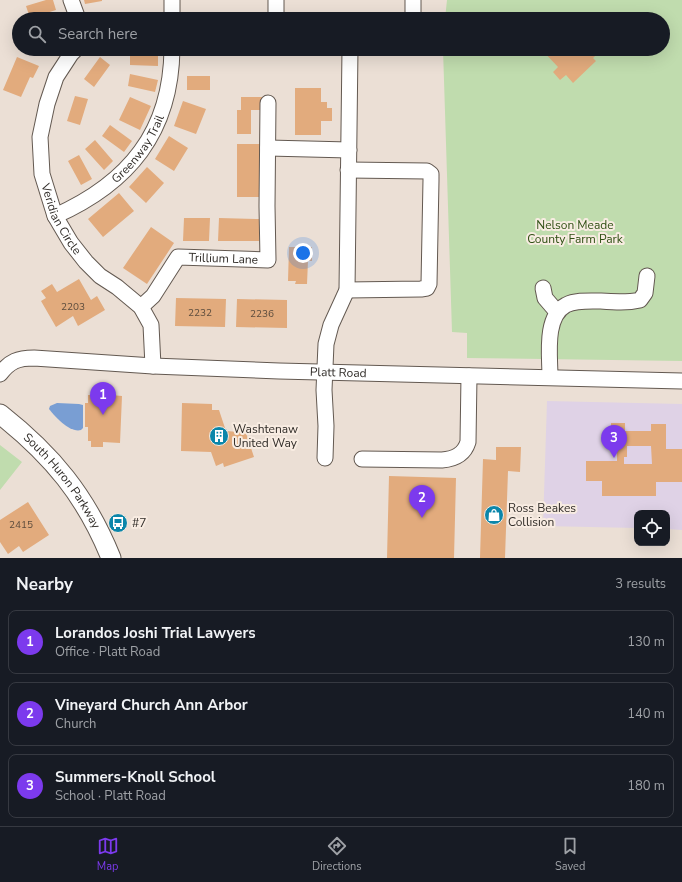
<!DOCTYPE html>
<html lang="en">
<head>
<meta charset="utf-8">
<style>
  :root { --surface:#171b24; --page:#20242c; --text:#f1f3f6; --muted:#9ea1a6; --line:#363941; --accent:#7c3aed }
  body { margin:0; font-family:"Nunito Sans",sans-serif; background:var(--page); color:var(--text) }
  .controls { position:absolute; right:12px; bottom:12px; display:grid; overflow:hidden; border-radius:8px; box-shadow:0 4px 16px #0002 }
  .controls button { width:36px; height:36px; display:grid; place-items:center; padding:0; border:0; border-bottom:1px solid var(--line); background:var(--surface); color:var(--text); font:20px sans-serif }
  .you { position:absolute; left:303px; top:253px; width:14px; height:14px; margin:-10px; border:3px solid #fff; border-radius:50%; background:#1a73e8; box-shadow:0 0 0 6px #1a73e833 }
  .badge { display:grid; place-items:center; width:26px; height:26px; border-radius:50%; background:var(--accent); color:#fff; font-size:13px; font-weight:700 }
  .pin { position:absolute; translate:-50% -33px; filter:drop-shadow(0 1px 2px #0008) }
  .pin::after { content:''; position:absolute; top:21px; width:14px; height:12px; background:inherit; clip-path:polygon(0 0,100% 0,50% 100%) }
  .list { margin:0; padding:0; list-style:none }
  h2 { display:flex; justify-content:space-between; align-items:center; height:52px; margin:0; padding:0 16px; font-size:17px }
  h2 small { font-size:13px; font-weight:400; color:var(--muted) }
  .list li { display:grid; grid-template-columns:26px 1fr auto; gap:12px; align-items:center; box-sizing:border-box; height:64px; margin:0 8px 8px; padding:0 8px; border:1px solid var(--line); border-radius:8px }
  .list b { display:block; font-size:15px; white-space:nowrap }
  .list p { margin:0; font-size:13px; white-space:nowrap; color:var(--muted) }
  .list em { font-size:13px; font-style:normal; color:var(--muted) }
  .icon { flex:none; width:22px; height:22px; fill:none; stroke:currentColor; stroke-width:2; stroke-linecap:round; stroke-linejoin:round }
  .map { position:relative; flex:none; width:682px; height:558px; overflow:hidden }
  .search { position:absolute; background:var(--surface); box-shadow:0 4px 16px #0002; left:12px; right:12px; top:12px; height:44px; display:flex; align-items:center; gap:10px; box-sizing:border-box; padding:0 14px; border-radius:22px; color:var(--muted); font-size:15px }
  .sheet { height:268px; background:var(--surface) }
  nav { display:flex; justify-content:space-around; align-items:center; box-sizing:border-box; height:56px; border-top:1px solid var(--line); background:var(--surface); font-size:11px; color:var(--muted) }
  nav a { display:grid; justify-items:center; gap:2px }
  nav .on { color:var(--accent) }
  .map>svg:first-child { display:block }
  .education { fill:#dfd2e6 }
  .green { fill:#c0dcae }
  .water { fill:#799ed3 }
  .building { fill:#e2ab7d; fill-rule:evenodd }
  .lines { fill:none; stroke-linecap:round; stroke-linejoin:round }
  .minor-casing { stroke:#635951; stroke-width:17 }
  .major-casing { stroke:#635951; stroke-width:21 }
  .minor { stroke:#fff; stroke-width:15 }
  .major { stroke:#fff; stroke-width:19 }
  .labels { text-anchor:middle; stroke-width:4; stroke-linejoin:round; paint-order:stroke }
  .number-label { font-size:10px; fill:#5c4c3d }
  .street-label { font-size:12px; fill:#302c28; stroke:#f8ece2 }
  .park-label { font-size:12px; fill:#2f4f13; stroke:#f8ece2 }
  .poi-label { font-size:12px; fill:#302c28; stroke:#f8ece2; text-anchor:start }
</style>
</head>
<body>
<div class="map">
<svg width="682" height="558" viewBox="0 0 682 558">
  <rect width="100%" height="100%" fill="#ebdfd5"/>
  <!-- education -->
  <path class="education" d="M547 401 682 404V530L667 529V513H637V528L543 526Z"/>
  <!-- green -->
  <path class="green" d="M447 0H682V361L467 358V333L452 332 443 49H663V19H445Z
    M0 445 22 462 0 490Z"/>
  <!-- water -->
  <path class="water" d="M57 403 79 404 83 405V428L81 430C70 433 56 418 49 409L50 406Z"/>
  <!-- building -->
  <path class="building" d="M46 0H53L56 10 30 18 26 6Z
    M84 0H102V1L85 4Z
    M541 49H602L593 58 596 61 573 83 566 75 560 80 553 72 558 67Z
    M130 52 158 53V66L130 65Z
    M17 57 39 66 33 78 30 77 21 97 3 90Z
    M100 57 110 65 94 87 84 79Z
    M130 74 158 80 155 92 128 86Z
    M187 76H210V90H187Z
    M295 88H321V102H327V108H332V121H321V135H295Z
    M75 96 88 99 80 125 67 121Z
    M130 97 151 106 140 130 119 120Z
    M241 97H265L264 110H251V134H237V110H241Z
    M183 101 206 109 196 134 174 126Z
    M110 125 132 141 124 152 102 136Z
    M169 136 188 148 174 171 155 159Z
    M95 140 113 161 104 170 85 149Z
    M237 144H260V197H237Z
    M79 155 92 179 81 185 68 161Z
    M147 167 164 183 146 203 129 187Z
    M119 193 134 211 103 237 88 219Z
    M184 218H210L209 241H183Z
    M219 218 259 219V241H218Z
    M151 227 174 243 147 284 123 268Z
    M289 247H312V261H308L307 284H295L296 281H288Z
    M79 279 91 300 97 296 105 310 78 326 73 316 56 327 41 301 46 298 41 291 52 284 57 292Z
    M176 298 226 299 225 327 175 326Z
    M237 299 287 300V328L236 327Z
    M100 390H111V395L122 396 120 443 103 442V447H91V441H88V427H85V403H88V395H100Z
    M182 403 212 404V410H219L226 431 239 432 245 430 254 457 224 467 223 463 216 466 211 452 181 451Z
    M611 423H625V431H651V424H666V449H682V482H656V496H602V481H586V461H617V452L611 453ZM627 446H651L652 464H624V457H627Z
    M496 447H521L520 472 508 471 505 558H480L483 459 496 460Z
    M389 476 456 478 454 558H387Z
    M28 502 49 535 23 552 19 546 8 554 0 542V520Z"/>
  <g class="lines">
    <!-- minor casing -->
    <g class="minor-casing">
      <g id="minor">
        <path d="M71 0 78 19"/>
        <path d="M413 0V19"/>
        <path d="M172 19V0"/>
        <path d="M276 19V0"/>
        <path id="s1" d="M76 49 71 54 56 77 47 104 40 137 42 174 55 216 71 243 86 262 100 276 117 287 141 307 151 325 153 366"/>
        <path d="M268 148 349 150"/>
        <path id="s2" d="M55 216C129 183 171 132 172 49"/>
        <path d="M543 288 545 298 557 312"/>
        <path d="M347 290 421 289 427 288 429 284 431 180V174L427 171 348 170"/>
        <path id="s3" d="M141 307 153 296 178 257 268 260 267 206 268 103"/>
        <path id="s4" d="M0 374C10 361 18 358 34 358L153 366 279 371 682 381"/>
        <path d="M550 377C550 356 544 317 566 305 576 300 589 301 600 301 614 302 627 303 640 300L645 293 647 276"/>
        <path d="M325 458 326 426 324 390 326 344 331 325 347 290 350 49"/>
        <path d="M362 459 442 460C454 459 464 455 468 442L469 376"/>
      </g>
    </g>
    <!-- major casing -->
    <g class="major-casing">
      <g id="major">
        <path id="s5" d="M0 414C52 455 86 496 111 558"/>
      </g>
    </g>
    <!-- minor -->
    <use href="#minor" class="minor"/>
    <!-- major -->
    <use href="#major" class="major"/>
  </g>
  <!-- icons -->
  <defs>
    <g id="building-disc" transform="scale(1)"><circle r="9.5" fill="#0a86aa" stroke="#f8ece2"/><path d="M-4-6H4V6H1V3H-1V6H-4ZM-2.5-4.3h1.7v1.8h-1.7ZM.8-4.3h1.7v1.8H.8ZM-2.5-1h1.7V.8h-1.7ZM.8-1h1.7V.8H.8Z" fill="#fff"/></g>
    <g id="shop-disc" transform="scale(1)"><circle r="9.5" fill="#0a86aa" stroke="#f8ece2"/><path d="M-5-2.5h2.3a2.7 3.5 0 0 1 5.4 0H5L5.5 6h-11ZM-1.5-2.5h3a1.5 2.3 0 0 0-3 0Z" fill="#fff"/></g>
    <g id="bus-disc" transform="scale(1)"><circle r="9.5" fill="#0a86aa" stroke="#f8ece2"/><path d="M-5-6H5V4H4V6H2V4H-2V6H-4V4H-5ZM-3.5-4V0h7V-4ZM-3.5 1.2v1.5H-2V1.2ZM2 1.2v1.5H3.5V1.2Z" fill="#fff"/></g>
  </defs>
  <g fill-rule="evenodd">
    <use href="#building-disc" x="219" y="436"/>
    <use href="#shop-disc" x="494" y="515"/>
    <use href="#bus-disc" x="118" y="523"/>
  </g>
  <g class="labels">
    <!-- number labels -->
    <g class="number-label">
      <text x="73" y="310">2203</text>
      <text x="200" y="316">2232</text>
      <text x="262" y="317">2236</text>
      <text x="21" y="528">2415</text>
    </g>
    <!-- street labels -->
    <g class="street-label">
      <text dy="4" stroke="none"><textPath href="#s2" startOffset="109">Greenway Trail</textPath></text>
      <text dy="4" stroke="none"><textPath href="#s1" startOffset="183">Veridian Circle</textPath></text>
      <text dy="4" stroke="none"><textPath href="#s3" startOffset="108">Trillium Lane</textPath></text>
      <text dy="4" stroke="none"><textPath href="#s4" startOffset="344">Platt Road</textPath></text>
      <text dy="4" stroke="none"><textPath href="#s5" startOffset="92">South Huron Parkway</textPath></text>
    </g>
    <!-- park labels -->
    <g class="park-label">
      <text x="575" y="229">Nelson Meade<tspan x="575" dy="14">County Farm Park</tspan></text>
    </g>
    <!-- poi labels -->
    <g class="poi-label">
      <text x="233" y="433">Washtenaw<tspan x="233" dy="14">United Way</tspan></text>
      <text x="508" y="512">Ross Beakes<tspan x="508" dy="14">Collision</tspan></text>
      <text x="132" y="527">#7</text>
    </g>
  </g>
</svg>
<div class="controls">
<button><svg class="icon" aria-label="locate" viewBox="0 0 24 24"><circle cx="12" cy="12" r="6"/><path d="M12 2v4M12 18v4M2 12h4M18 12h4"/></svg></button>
</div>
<div class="you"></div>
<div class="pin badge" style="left:103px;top:415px">1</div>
<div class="pin badge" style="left:422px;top:518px">2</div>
<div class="pin badge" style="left:614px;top:458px">3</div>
<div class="search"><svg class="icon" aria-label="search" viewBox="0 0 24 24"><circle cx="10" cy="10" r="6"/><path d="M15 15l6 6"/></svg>Search here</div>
</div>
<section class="sheet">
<h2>Nearby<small>3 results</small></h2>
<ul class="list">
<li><span class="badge">1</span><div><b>Lorandos Joshi Trial Lawyers</b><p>Office · Platt Road</p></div><em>130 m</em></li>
<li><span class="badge">2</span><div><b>Vineyard Church Ann Arbor</b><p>Church</p></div><em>140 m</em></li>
<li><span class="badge">3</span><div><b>Summers-Knoll School</b><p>School · Platt Road</p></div><em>180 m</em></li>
</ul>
</section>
<nav>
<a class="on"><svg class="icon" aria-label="map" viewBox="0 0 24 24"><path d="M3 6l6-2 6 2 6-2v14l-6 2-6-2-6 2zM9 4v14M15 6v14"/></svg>Map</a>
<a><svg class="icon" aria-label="directions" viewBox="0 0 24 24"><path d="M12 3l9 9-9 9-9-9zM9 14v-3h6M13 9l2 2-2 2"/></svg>Directions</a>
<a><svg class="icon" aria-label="saved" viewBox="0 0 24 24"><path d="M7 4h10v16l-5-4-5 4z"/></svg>Saved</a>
</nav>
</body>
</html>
